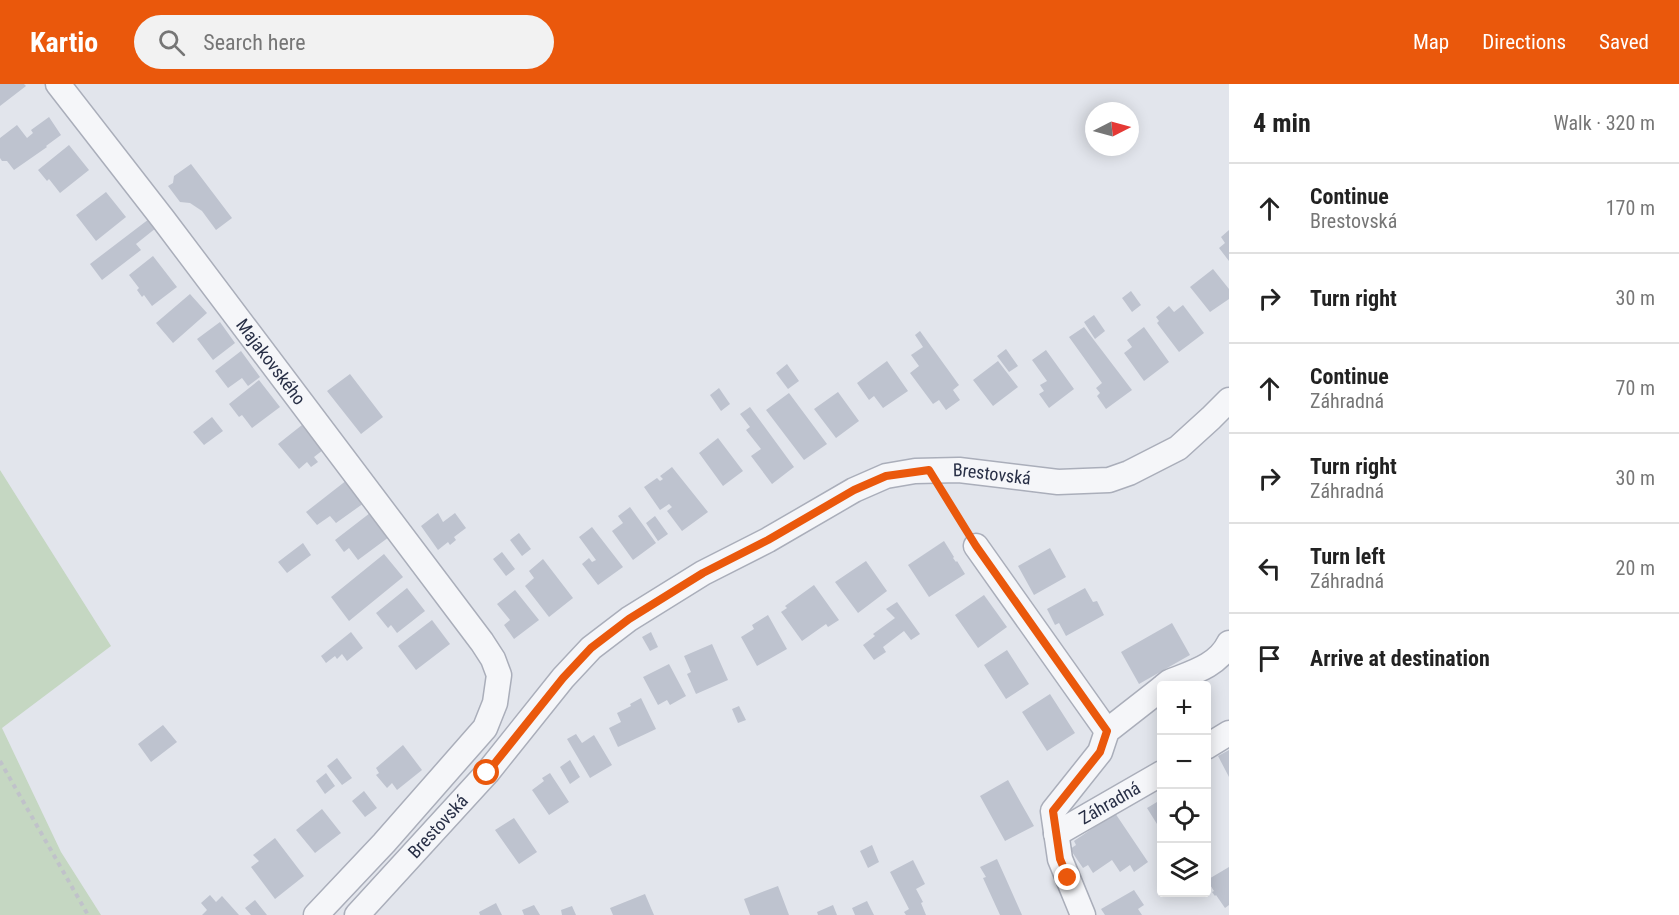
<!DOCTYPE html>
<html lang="en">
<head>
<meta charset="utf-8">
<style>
  :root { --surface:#fff; --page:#f2f2f2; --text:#222; --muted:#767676; --line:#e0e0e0; --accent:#ea580c }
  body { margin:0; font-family:"Roboto Condensed",sans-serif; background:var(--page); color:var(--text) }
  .controls { position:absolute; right:18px; bottom:18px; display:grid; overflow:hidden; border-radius:6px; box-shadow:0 3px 15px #0003 }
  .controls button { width:54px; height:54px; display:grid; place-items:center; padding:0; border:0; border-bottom:2px solid var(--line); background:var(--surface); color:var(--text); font:30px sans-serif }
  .compass { position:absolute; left:1085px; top:18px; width:54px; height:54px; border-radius:50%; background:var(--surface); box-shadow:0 3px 15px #0003; rotate:84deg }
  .stop { position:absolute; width:18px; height:18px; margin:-14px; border:4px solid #ea580c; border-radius:50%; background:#fff }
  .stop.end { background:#ea580c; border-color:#fff; box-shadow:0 2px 6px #0008 }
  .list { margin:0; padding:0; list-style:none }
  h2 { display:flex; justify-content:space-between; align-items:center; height:78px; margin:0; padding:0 24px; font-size:26px }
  h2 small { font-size:20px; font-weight:400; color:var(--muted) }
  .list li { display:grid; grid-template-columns:39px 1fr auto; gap:18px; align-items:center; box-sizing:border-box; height:90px; padding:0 24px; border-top:2px solid var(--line) }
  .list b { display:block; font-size:22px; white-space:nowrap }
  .list p { margin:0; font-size:20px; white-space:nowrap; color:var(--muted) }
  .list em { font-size:20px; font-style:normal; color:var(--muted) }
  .icon { flex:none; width:33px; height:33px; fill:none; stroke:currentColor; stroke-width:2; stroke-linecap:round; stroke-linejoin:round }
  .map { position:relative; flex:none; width:1229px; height:831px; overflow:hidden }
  header { display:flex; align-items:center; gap:36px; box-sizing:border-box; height:84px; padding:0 30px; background:var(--accent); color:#fff }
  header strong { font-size:28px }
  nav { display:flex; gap:33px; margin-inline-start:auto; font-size:21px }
  .search { width:420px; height:54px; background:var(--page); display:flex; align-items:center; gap:15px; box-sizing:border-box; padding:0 21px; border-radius:33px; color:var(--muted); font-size:22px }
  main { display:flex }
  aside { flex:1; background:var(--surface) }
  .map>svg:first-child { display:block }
  .green { fill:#c5d7c2 }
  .building { fill:#bec3cf }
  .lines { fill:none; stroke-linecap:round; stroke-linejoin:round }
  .minor-casing { stroke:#aaaeba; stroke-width:27 }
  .path { stroke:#c0c2ca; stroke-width:4; stroke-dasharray:4.5 4.5; stroke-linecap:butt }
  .minor { stroke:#f5f6f9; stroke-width:24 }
  .route { stroke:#ea580c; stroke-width:8 }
  .labels { text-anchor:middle; stroke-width:5; stroke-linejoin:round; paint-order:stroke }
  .street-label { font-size:18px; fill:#282f46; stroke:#f2f4f9 }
</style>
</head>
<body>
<header>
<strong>Kartio</strong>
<div class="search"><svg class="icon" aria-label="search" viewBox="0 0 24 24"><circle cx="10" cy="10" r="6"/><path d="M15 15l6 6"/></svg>Search here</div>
<nav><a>Map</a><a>Directions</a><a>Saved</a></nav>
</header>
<main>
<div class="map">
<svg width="1229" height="831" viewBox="0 0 1229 831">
  <rect width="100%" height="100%" fill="#e2e5ec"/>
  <!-- green -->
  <path class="green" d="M0 386 111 562 2 644 61 768 101 831H0Z"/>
  <!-- building -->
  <path class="building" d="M0 0H24L26 2 0 22Z
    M49 33 61 51 46 62 47 63 14 86 7 77H2L0 74V54L17 41 27 54 33 49 31 46Z
    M69 61 89 86 60 109 49 95 47 97 38 86Z
    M191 80 232 134 216 146 202 127 190 119 180 118 168 102 173 99 174 92Z
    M106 108 126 133 96 157 76 131Z
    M149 135 156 144 136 160 141 166 102 196 90 180Z
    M1229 146V177L1219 164 1225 159 1221 153Z
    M153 172 177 203 152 222 144 211 142 213 137 206 139 204 129 191Z
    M1213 185 1229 205V215L1210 228 1190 203Z
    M1131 207 1141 221 1132 228 1122 214Z
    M190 210 207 229 173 259 156 239Z
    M1183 221 1204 249 1179 268 1157 239 1159 237 1156 233 1169 222 1174 228Z
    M1094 231 1105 247 1095 255 1084 238Z
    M220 238 235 259 213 276 197 255Z
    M1084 243 1132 306 1106 325 1097 312 1100 309 1096 304 1102 299 1069 253Z
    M1144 243 1169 278 1144 297 1124 269 1132 263 1127 256Z
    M920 247 959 301 953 306 960 316 946 326 939 316 933 320 910 289 919 282 911 271 923 263 915 251Z
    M1006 265 1018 282 1009 288 997 272Z
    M1046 266 1074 305 1049 324 1039 310 1044 307 1040 301 1047 297 1032 276Z
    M241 267 260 293 248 302 242 294 228 304 215 287Z
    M887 277 908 307 883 324 874 312 869 316 857 299Z
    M998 277 1018 303 993 322 973 296Z
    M787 280 799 297 788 305 776 289Z
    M350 290 383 333 361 350 327 307Z
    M259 296 280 323 252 344 242 331 239 333 229 320Z
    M719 304 730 320 721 327 710 311Z
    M838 308 859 337 836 354 814 325Z
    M789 309 827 360 804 376 766 326Z
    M750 323 794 383 772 400 751 372 761 365 746 346 750 343 740 330Z
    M212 333 223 347 204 361 193 348Z
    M302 341 323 366 314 373 318 378 311 383 307 378 299 385 278 360Z
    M718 354 743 387 723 402 699 369Z
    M672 383 708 428 682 447 667 427 672 423 669 420 660 426 644 403 657 394 660 397 663 395 660 392Z
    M347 396 364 419 336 439 330 432 317 441 306 428Z
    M630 423 656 459 633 476 612 447 623 439 618 432Z
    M370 429 389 453 358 476 349 464 344 468 335 456Z
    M438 429 443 438 455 429 466 444 454 453 456 456 450 461 448 458 438 466 421 442Z
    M655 432 668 450 658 457 646 439Z
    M592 443 623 483 598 501 582 480 589 474 592 478 596 476 579 453Z
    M519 449 531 465 522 472 510 456Z
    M944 457 954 473 953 474 956 478 957 477 965 490 929 513 908 481Z
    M303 459 311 471 287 489 278 478Z
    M1050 464 1066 493 1034 511 1018 482Z
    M502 468 515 485 506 492 493 475Z
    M384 470 403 493 349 537 331 513Z
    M543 475 573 514 549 533 525 502 534 494 529 487Z
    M866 477 887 507 858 529 835 498Z
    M814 501 839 536 828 543 826 540 802 557 781 528 787 524 785 522Z
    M407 504 425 527 397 549 391 541 388 544 376 529Z
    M1085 504 1093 518 1097 517 1104 531 1066 552 1059 539 1055 541 1047 525Z
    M515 506 539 536 514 555 504 541 510 536 497 520Z
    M984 511 1007 543 978 564 955 531Z
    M897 518 920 550 911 556 904 547 883 563 886 568 874 576 863 561 875 552 873 550 895 534 886 525Z
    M768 531 787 565 757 582 741 553 754 545 752 541Z
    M432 536 450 560 416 586 398 562Z
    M1172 539 1190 571 1139 600 1121 568Z
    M351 548 363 564 347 577 342 570 337 575 335 572 326 579 321 572Z
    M651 548 658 563 650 567 642 553Z
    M712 560 728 596 696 610 687 590 691 588 684 572Z
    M1007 566 1029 600 1006 615 984 581Z
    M669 580 686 612 670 621 667 616 658 621 643 593Z
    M1050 610 1075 649 1047 667 1022 628Z
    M641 614 656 645 618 663 609 644 621 638 617 629 631 622 630 620Z
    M739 622 746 636 738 639 732 625Z
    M163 641 177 658 151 678 138 660Z
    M576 650 582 659 594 651 612 681 590 694 567 655Z
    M403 661 422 686 397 706 392 699 387 704 376 691 379 689 376 684Z
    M1229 666V693L1218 672Z
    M337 674 352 694 342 701 327 682Z
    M570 676 580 693 570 700 560 683Z
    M326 689 335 702 325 710 316 697Z
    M550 689 569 718 549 731 532 706 544 697 542 694Z
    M1008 696 1034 742 1005 757 980 712Z
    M364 707 377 724 365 733 352 717Z
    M1162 715V748L1147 724Z
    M322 725 341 749 315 769 296 746Z
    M1115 729 1148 778 1134 788 1130 781 1120 788 1112 776 1093 789 1088 781 1083 784 1070 765 1076 761 1074 757Z
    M514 734 537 768 519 780 495 746Z
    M275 754 304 792 275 815 251 783 259 777 253 771Z
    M872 761 879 778 868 784 860 767Z
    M997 775 1006 795 1022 831H1000L983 794 986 793 980 783Z
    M913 776 925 800 916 805 923 818 921 819 926 831H906L904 828 909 825 890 788Z
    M1229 783V821L1225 824 1216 811 1215 812 1212 808 1214 807 1207 796Z
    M778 802 789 831H750L744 815Z
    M1134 806 1144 821 1138 825 1142 831H1105L1101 825Z
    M645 810 654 831H613L610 824Z
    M210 811 216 818 222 812 239 831H202L207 826 201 819Z
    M255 816 267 831H251L245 824Z
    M867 817 874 831H855L852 824Z
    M496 819 502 831H480L479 828Z
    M534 821 540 831H524L522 826Z
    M833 821 837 831H818L817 828Z
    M572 822 576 831H562L561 826Z"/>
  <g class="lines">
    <!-- minor casing -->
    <g class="minor-casing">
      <g id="minor">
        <path id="s1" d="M58 0 163 135 482 558 493 575 499 591 495 619 485 644 384 759 316 831"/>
        <path d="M976 462 1107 647"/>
        <path d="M1164 602 1169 598C1191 589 1218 582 1229 559"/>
        <path d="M1206 663 1229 649"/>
        <path id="s2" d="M1056 750 1162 689"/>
        <path id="s3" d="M357 831 487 689 563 594 591 564 629 535 703 489 768 456 854 406 886 392 915 387 959 386 1058 398 1109 396 1129 389 1178 364 1211 334 1229 316"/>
        <path d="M1083 831 1060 775 1053 727 1100 668 1107 647 1162 604"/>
      </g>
    </g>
    <!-- path -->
    <path class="path" d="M942 407 965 444
      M0 677 88 831"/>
    <!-- minor -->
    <use href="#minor" class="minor"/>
  </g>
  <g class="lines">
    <!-- route -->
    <path class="route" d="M487 689 563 594 591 564 629 535 703 489 768 456 854 406 886 392 929 386 976 462 1107 647 1100 668 1053 727 1060 775 1068 794"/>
  </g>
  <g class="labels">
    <!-- street labels -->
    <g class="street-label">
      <text dy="6" stroke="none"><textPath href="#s1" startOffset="350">Majakovského</textPath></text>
      <text dy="6" stroke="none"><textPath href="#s3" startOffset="804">Brestovská</textPath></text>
      <text dy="6" stroke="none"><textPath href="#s2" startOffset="62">Záhradná</textPath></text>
      <text dy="6" stroke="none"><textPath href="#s3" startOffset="120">Brestovská</textPath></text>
    </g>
  </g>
</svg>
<div class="controls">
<button>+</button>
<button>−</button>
<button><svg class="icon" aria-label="locate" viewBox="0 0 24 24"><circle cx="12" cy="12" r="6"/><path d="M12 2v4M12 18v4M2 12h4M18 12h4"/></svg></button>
<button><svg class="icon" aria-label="layers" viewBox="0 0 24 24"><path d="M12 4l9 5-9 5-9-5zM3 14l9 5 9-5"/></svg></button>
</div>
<svg class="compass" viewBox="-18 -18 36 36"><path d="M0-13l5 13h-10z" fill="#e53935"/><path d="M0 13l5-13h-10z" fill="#767676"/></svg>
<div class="stop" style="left:487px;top:689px"></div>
<div class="stop end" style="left:1068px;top:794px"></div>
</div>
<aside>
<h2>4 min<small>Walk · 320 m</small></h2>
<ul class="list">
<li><svg class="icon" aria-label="ahead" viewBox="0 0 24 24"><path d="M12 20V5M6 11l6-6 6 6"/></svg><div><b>Continue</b><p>Brestovská</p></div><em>170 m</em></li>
<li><svg class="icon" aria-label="right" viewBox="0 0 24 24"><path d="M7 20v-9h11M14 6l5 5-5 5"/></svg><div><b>Turn right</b></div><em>30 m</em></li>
<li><svg class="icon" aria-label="ahead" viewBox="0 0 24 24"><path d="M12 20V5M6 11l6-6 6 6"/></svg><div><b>Continue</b><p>Záhradná</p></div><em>70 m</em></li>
<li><svg class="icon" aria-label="right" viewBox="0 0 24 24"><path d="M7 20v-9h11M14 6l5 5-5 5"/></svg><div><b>Turn right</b><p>Záhradná</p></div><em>30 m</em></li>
<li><svg class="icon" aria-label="left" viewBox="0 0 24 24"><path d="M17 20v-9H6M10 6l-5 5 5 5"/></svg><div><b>Turn left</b><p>Záhradná</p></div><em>20 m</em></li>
<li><svg class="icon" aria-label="arrive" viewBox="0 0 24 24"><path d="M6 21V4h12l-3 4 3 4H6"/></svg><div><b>Arrive at destination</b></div></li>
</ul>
</aside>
</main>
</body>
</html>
